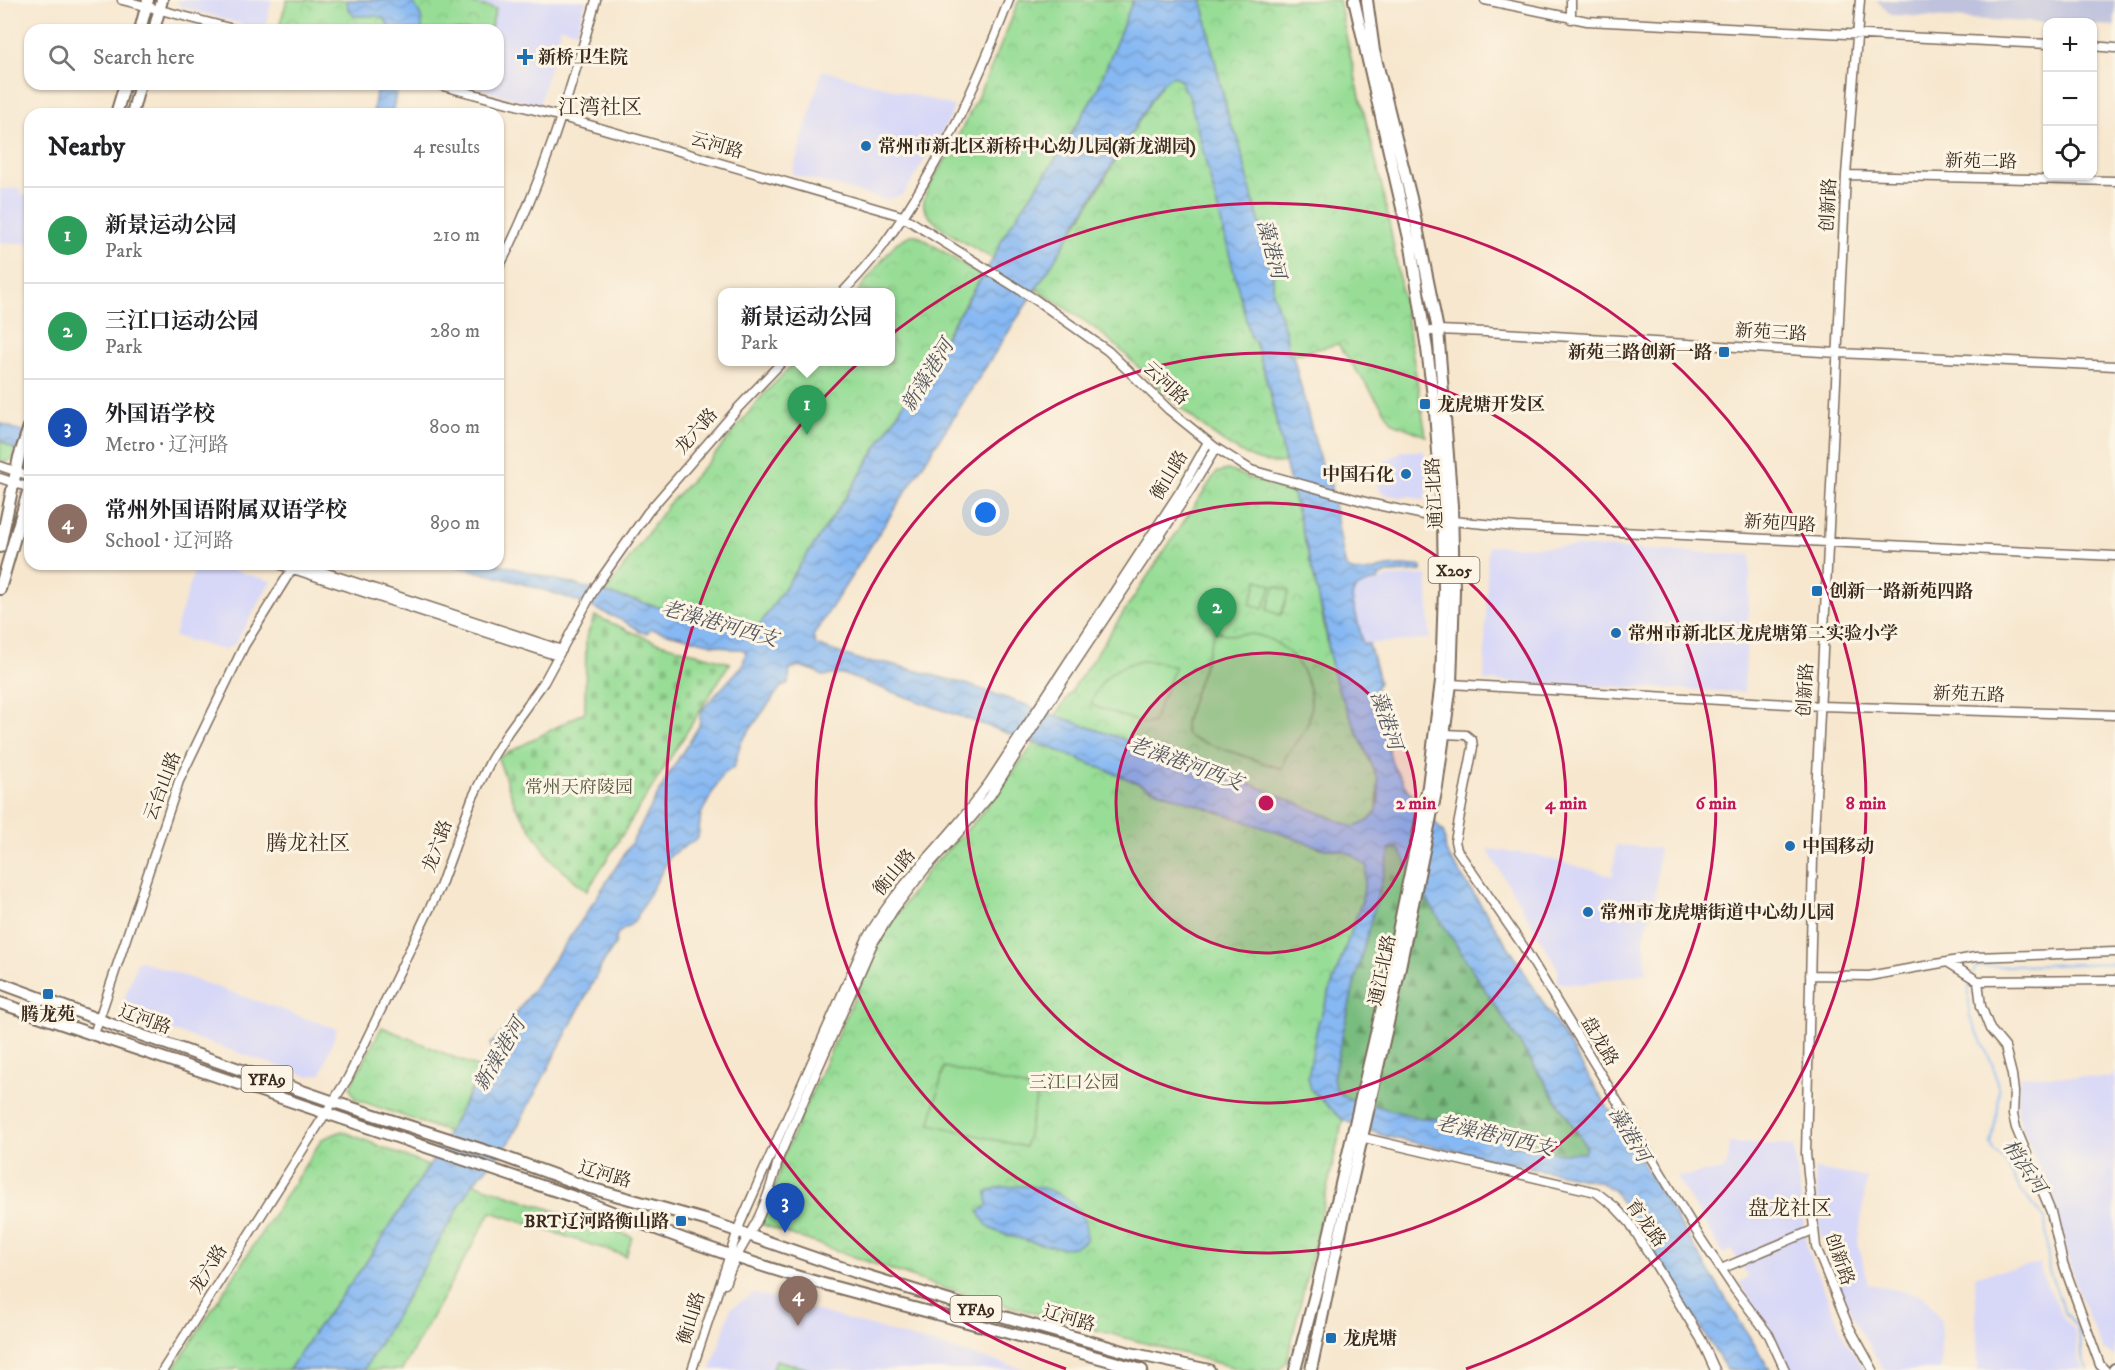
<!DOCTYPE html>
<html lang="en">
<head>
<meta charset="utf-8">
<style>
  :root { --surface:#fff; --page:#f6f6f6; --text:#202124; --muted:#757577; --line:#e0e0e0; --accent:#b45309 }
  body { margin:0; font-family:"IM FELL DW Pica","Noto Serif SC",serif; background:var(--page); color:var(--text) }
  .controls { position:absolute; right:18px; top:18px; display:grid; overflow:hidden; border-radius:12px; box-shadow:0 2px 4px #0004 }
  .controls button { width:54px; height:54px; display:grid; place-items:center; padding:0; border:0; border-bottom:2px solid var(--line); background:var(--surface); color:var(--text); font:30px sans-serif }
  .you { position:absolute; left:986px; top:513px; width:21px; height:21px; margin:-15px; border:4px solid #fff; border-radius:50%; background:#1a73e8; box-shadow:0 0 0 9px #1a73e833 }
  .badge { display:grid; place-items:center; width:39px; height:39px; border-radius:50%; background:var(--accent); color:#fff; font-size:20px; font-weight:700 }
  .pin { position:absolute; translate:-50% -50px; filter:drop-shadow(0 2px 3px #0008) }
  .pin::after { content:''; position:absolute; top:32px; width:21px; height:18px; background:inherit; clip-path:polygon(0 0,100% 0,50% 100%) }
  .popup { position:absolute; left:718px; top:288px; width:177px; height:78px; box-sizing:border-box; display:grid; place-content:center; border-radius:12px; background:var(--surface); filter:drop-shadow(0 2px 4px #0005); font-size:20px; white-space:nowrap; color:var(--muted) }
  .popup b { font-size:22px; color:var(--text) }
  .popup::after { content:''; position:absolute; left:50%; top:100%; margin-left:-12px; border:12px solid transparent; border-top-color:var(--surface) }
  .list { margin:0; padding:0; list-style:none }
  h2 { display:flex; justify-content:space-between; align-items:center; height:78px; margin:0; padding:0 24px; font-size:26px }
  h2 small { font-size:20px; font-weight:400; color:var(--muted) }
  .list li { display:grid; grid-template-columns:39px 1fr auto; gap:18px; align-items:center; box-sizing:border-box; height:96px; padding:0 24px; border-top:2px solid var(--line) }
  .list b { display:block; font-size:22px; white-space:nowrap }
  .list p { margin:0; font-size:20px; white-space:nowrap; color:var(--muted) }
  .list em { font-size:20px; font-style:normal; color:var(--muted) }
  .icon { flex:none; width:33px; height:33px; fill:none; stroke:currentColor; stroke-width:2; stroke-linecap:round; stroke-linejoin:round }
  .map { position:relative; flex:none; width:2115px; height:1370px; overflow:hidden }
  .search { position:absolute; background:var(--surface); box-shadow:0 2px 4px #0004; left:24px; top:24px; width:480px; height:66px; display:flex; align-items:center; gap:15px; box-sizing:border-box; padding:0 21px; border-radius:18px; color:var(--muted); font-size:22px }
  .panel { position:absolute; background:var(--surface); box-shadow:0 2px 4px #0004; left:24px; top:108px; width:480px; height:462px; border-radius:18px }
  .map>svg:first-child { display:block }
  .built { fill:#d7d7f8 }
  .industrial { fill:#bfc2dd }
  .forest { fill:url(#forest-firs); stroke:#5a734e; stroke-width:1.5 }
  .cemetery { fill:url(#cemetery-stones); stroke:#69845a; stroke-width:1.5 }
  .park { fill:url(#park-crowns); stroke:#69845a; stroke-width:1.5 }
  .garden { fill:#97dd96; stroke:#69845a; stroke-width:1.5 }
  .water { fill:url(#water-waves); stroke:#607188; stroke-width:1.5; fill-rule:evenodd }
  .lines { fill:none; stroke-linecap:round; stroke-linejoin:round }
  .stream { stroke:#86b8f3; stroke-width:2 }
  .minor-casing { stroke:#7d6c5c; stroke-width:11 }
  .major-casing { stroke:#7d6c5c; stroke-width:14 }
  .minor { stroke:#fff; stroke-width:8 }
  .major { stroke:#fff; stroke-width:10 }
  .ring { fill:none; stroke:#c2185b; stroke-width:3 }
  .poi-dot { fill:#1f6fb2; stroke:#fcf5e5; stroke-width:2 }
  .labels { text-anchor:middle; stroke-width:6; stroke-linejoin:round; paint-order:stroke }
  .shield { fill:#fcf5e5; stroke:#75675a; stroke-width:1.5 }
  .shield-label { font-size:16px; font-weight:bold; fill:#3b2a1e }
  .poi-label { font-size:18px; font-weight:bold; fill:#3b2a1e; stroke:#fcf5e5; text-anchor:start }
  .street-label { font-size:18px; fill:#3b2a1e; stroke:#fcf5e5 }
  .park-label { font-size:18px; fill:#52573c; stroke:#fcf5e5 }
  .water-label { font-size:20px; font-style:italic; fill:#52555e; stroke:#fcf5e5 }
  .quarter-label { font-size:21px; fill:#3b2a1e; stroke:#fcf5e5 }
  .centre { fill:#c2185b; stroke:#fcf5e5; stroke-width:3 }
  .ring-label { font-size:18px; text-anchor:middle; font-weight:bold; fill:#c2185b; stroke:#fcf5e5; stroke-width:6; stroke-linejoin:round; paint-order:stroke }
</style>
</head>
<body>
<div class="map">
<svg width="2115" height="1370" viewBox="0 0 2115 1370">
  <defs>
    <pattern id="forest-firs" width="22" height="20" patternUnits="userSpaceOnUse" patternTransform="scale(1.5)"><rect width="22" height="20" fill="#79bc7f"/><path d="M5 1l3.5 6h-7zM16 11l3.5 6h-7z" fill="#649967"/></pattern>
    <pattern id="cemetery-stones" width="16" height="16" patternUnits="userSpaceOnUse" patternTransform="scale(1.5)"><rect width="16" height="16" fill="#97dd96"/><path d="M2 7V4a2 2 0 0 1 4 0v3zM10 15v-3a2 2 0 0 1 4 0v3z" fill="#83be81"/></pattern>
    <pattern id="park-crowns" width="20" height="18" patternUnits="userSpaceOnUse" patternTransform="scale(1.5)"><rect width="20" height="18" fill="#97dd96"/><path d="M2 6a3 3 0 1 1 6 0M12 15a3 3 0 1 1 6 0" fill="none" stroke="#83be81"/></pattern>
    <pattern id="water-waves" width="16" height="10" patternUnits="userSpaceOnUse" patternTransform="scale(1.5)"><rect width="16" height="10" fill="#86b8f3"/><path d="M0 5q4-4 8 0t8 0" fill="none" stroke="#6f96c4"/></pattern>
  </defs>
  <rect width="100%" height="100%" fill="#fcf5e5"/>
  <filter id="ink" filterUnits="userSpaceOnUse"><feTurbulence type="fractalNoise" baseFrequency=".0167" numOctaves="2"/><feDisplacementMap in="SourceGraphic" scale="12" xChannelSelector="R" yChannelSelector="G"/><feConvolveMatrix kernelMatrix="1 2 1 2 8 2 1 2 1" color-interpolation-filters="sRGB"/></filter>
  <filter id="wash" filterUnits="userSpaceOnUse"><feTurbulence type="fractalNoise" baseFrequency=".008" numOctaves="4" result="noise"/><feDisplacementMap in="SourceGraphic" scale="24" xChannelSelector="R" yChannelSelector="G"/><feGaussianBlur stdDeviation="1.35" result="paint"/><feColorMatrix in="noise" values="0 0 0 0 0 0 0 0 0 0 0 0 0 0 0 0 0 1.4 0 .05"/><feComposite in="paint" operator="in"/></filter>
  <g filter="url(#wash)">
    <rect width="100%" height="100%" fill="#f7e7cf"/>
    <!-- built -->
    <path class="built" d="M177 0H272L266 24 260 29 181 7Z
      M460 0H586L577 31 561 27 539 106 473 87 474 84H498V30H490L496 9Z
      M822 70 954 106 950 118 904 194 887 200 792 174Z
      M20 188 21 195H30V243H0V189Z
      M1402 451H1424L1428 487 1424 501 1411 496 1402 497 1382 494 1370 470Z
      M1488 546 1585 547 1751 555 1744 692 1484 681Z
      M196 564H212L271 581 235 644 223 650 174 636Z
      M1427 575 1430 639 1363 644 1352 598 1355 590 1359 586 1389 577Z
      M1616 845 1659 848 1655 905 1648 920 1644 940 1647 973 1581 984 1558 983V969L1487 849 1536 855 1613 876Z
      M138 960 337 1029 321 1074 308 1076 129 1016 123 1003Z
      M2115 1072V1357L2103 1350 2080 1297 2068 1260 2055 1211 2018 1115 2017 1104 2019 1075 2110 1078Z
      M1730 1143 1794 1146 1807 1250 1846 1341 1864 1370H1789L1774 1336 1739 1283 1748 1277 1732 1250 1724 1254 1676 1177 1723 1170 1728 1162Z
      M1814 1169 1867 1177 1858 1242 1868 1284 1925 1296 1941 1322V1370H1884L1861 1332 1842 1293 1821 1235Z
      M2039 1263 2043 1277 2064 1319 2074 1330 2079 1362 2084 1370H1978L1975 1276Z
      M754 1293 937 1345 1027 1370H711L731 1308Z"/>
    <!-- industrial -->
    <path class="industrial" d="M1876 0H2115V26L2093 25 2092 22 2047 23 1891 15Z"/>
    <!-- forest -->
    <path class="forest" d="M1398 846 1426 898 1587 1148 1584 1153H1556L1544 1148H1530L1509 1144 1449 1119 1419 1118 1347 1098C1337 1093 1334 1088 1333 1077L1356 976 1390 851Z"/>
    <!-- cemetery -->
    <path class="cemetery" d="M595 616 653 641 730 663 587 891 552 861 515 805 498 758 585 712 586 638Z"/>
    <!-- park -->
    <path class="park" d="M287 0H460L496 9 490 30H278Z
      M1019 0H1133L1096 93 1057 157 1004 235 993 259C977 249 928 225 924 207 921 194 937 174 944 162 974 109 997 57 1019 0Z
      M1202 0H1339C1350 62 1367 122 1381 183 1399 267 1412 351 1426 436L1393 423 1338 344 1293 355 1288 351 1286 334 1273 293V266L1253 200 1238 138 1230 123 1212 49Z
      M1174 76C1181 78 1182 83 1184 90L1188 92 1248 327 1251 337 1255 341 1270 392 1285 462C1236 475 1147 373 1112 342 1088 321 1062 306 1036 289L1094 197 1145 110 1160 87 1167 78Z
      M910 235H917L982 276 850 491 757 629 748 631 605 593 667 506 713 457 762 396 795 362H891V292H857L896 243Z
      M0 440 16 449 12 459 5 462 0 461Z
      M1228 470 1293 494 1318 593 1331 662 1337 686 1378 779 1377 811 1368 822 1353 827 1248 783 1055 716 1216 473Z
      M1035 743 1049 747 1155 790 1325 849C1344 848 1353 854 1367 867L1362 901 1317 1027 1311 1090 1343 1120 1287 1361 1279 1370H1243L943 1288 764 1225 761 1221 762 1215 777 1181 783 1157 881 938 927 871 976 820Z
      M382 1027 482 1069 448 1132 355 1099 350 1087Z
      M342 1131 429 1166 363 1267 314 1332 289 1370H240L237 1368 234 1370H173L322 1139Z
      M473 1183 632 1237 626 1256 491 1212 402 1370H364Z"/>
    <!-- garden -->
    <path class="garden" d="M1258 580 1272 585 1263 609 1250 604Z
      M1275 586 1289 591 1281 615 1267 610Z
      M1215 631C1221 632 1227 635 1233 635 1241 634 1248 633 1257 635 1295 644 1321 687 1307 725 1303 736 1295 742 1289 752 1285 756 1284 763 1282 769L1191 738 1186 734 1185 722Z
      M1142 661 1158 662 1175 667 1153 722 1145 724 1091 705C1099 679 1114 666 1142 661Z
      M944 1067 1038 1091 1025 1147 930 1124Z
      M776 1360 808 1369 811 1370H773Z"/>
    <!-- water -->
    <path class="water" d="M347 0H410C419 8 423 18 422 30H391L384 18 376 16H354L348 9Z
      M1133 0H1202L1212 49 1230 123 1238 138 1253 200 1273 266V293L1286 334 1288 351 1293 356 1323 472 1329 476 1345 564 1349 570C1363 575 1369 571 1382 568 1394 565 1408 566 1421 566V571L1388 573 1380 576 1378 580C1367 584 1353 585 1352 598L1363 644H1369L1379 682 1376 687 1380 720 1393 766 1407 789 1444 833 1446 852 1513 954 1770 1370H1727L1613 1189 1599 1182 1384 1136 1343 1120 1311 1090 1308 1077 1317 1027 1362 901 1367 867C1353 854 1344 848 1325 849L1155 790 1049 747 1035 743 842 674 822 676 815 671 799 666 790 670 788 684 780 688 741 742 734 767 722 775 701 814 698 838 671 855 634 922 617 934 615 945 604 961 509 1143 473 1183 364 1370H289L314 1332 363 1267 429 1166 493 1052 491 1044 503 1032 584 917 632 842 670 772 699 726 701 711 743 665 746 652 742 649H733L651 629 647 633 640 632C633 624 621 620 612 616 560 591 504 579 449 564H498L748 631 757 629 850 491 993 259 1004 235 1057 157 1096 93ZM1174 76C1181 78 1182 83 1184 90L1188 92 1248 327 1251 338 1255 341 1270 392 1285 462 1318 593V600L1323 613 1331 662 1337 686 1378 779C1380 805 1381 820 1353 827L1248 783 966 684 887 663 866 662 816 645 813 636 1052 264 1145 110C1153 98 1160 81 1174 76ZM1398 847 1426 898 1587 1147 1584 1153H1556L1544 1148H1530L1509 1144 1449 1119 1419 1118 1347 1098C1337 1093 1334 1088 1333 1077L1356 976 1390 850Z
      M377 84H398L392 114H373Z
      M0 423 30 435V454L13 448 0 440Z
      M1019 1186C1027 1186 1036 1186 1043 1188 1067 1195 1090 1213 1086 1240 1082 1242 1078 1246 1074 1247 1059 1251 1004 1236 990 1228 984 1224 982 1218 979 1212L987 1206V1192L996 1188Z"/>
    <g class="lines">
      <!-- stream -->
      <path class="stream" d="M1973 975 1976 967 2115 963
        M1971 980 1969 986V1015L1993 1066 1999 1091 1998 1108 1991 1144 1994 1152 2004 1159 2020 1189 2045 1219 2049 1271 2065 1312 2077 1327 2083 1361 2088 1370"/>
    </g>
  </g>
  <g filter="url(#ink)">
    <g class="lines">
      <!-- minor casing -->
      <g class="minor-casing">
        <path id="minor" d="M122 0 237 30
          M1485 0 1587 21 2048 44
          M1860 0 1846 175 1813 858 1806 1154 1816 1247 1848 1325 1873 1370
          M1571 19V0
          M2092 46 2115 48
          M435 84 562 117 902 216 1036 300 1108 351 1169 410 1216 448 1251 470 1373 504 1452 521 1517 527 2115 556
          M1846 175 2115 181
          M498 269C543 184 570 92 596 0
          M843 292C856 278 870 263 882 247 937 172 976 87 1009 0
          M1425 332 1438 330 1486 332 1838 353 2115 366
          M0 466 30 476
          M0 478 30 488
          M278 564 558 656
          M299 564 562 650
          M1451 684 1821 706 2115 715
          M1445 734 1466 735 1472 740 1473 747 1455 841 1457 850 1523 946 1701 1239 1735 1290 1769 1335 1785 1370
          M1949 963 1978 981 1981 1006 1990 1029 2005 1047 2012 1075 2014 1092 2013 1115 2016 1128 2051 1212 2063 1263 2100 1365 2105 1370
          M1810 975 1869 976 1975 957 2115 952
          M1978 981 2115 980
          M94 1034 179 781 244 646 295 564
          M1356 1136 1596 1192 1615 1207 1630 1223 1701 1339 1715 1370
          M1721 1269 1813 1230
          M725 1284C731 1263 743 1246 753 1228 765 1207 773 1181 779 1157L873 943 894 909 925 869 960 831 990 796 1055 693 1191 489 1216 448
          M163 1370 348 1078 440 887 472 799 491 760 508 732 544 682 596 586 648 512 738 408 782 362
          M692 1370 740 1224 867 938C894 891 926 862 960 821 970 809 979 796 989 783L1181 490 1208 442"/>
      </g>
      <!-- major casing -->
      <g class="major-casing">
        <path id="major" d="M140 30 148 0
          M154 30 162 0
          M116 114 125 84
          M132 114 140 84
          M0 547 19 457 30 424
          M0 589 30 485
          M0 983 135 1033 334 1102 499 1155 590 1188 705 1220 855 1272 966 1306 1130 1353 1209 1370
          M0 1003 574 1197C656 1230 739 1261 824 1284 930 1313 1036 1339 1142 1370
          M1295 1370 1317 1287 1384 999 1428 786 1441 681 1444 590 1443 519 1435 412 1427 349 1411 247 1354 0
          M1311 1370 1334 1261 1393 1001 1437 787 1451 684 1454 591 1452 506 1438 330 1411 198 1374 51 1367 0
          M2114 1370 2115 1369"/>
      </g>
      <!-- minor -->
      <use href="#minor" class="minor"/>
      <!-- major -->
      <use href="#major" class="major"/>
    </g>
  </g>
  <!-- distance rings -->
  <circle cx="1266" cy="803" r="150" fill="#c2185b" fill-opacity=".12"/>
  <g class="ring">
    <circle cx="1266" cy="803" r="150"/>
    <circle cx="1266" cy="803" r="300"/>
    <circle cx="1266" cy="803" r="450"/>
    <path d="M1066 1369A600 600 0 1 1 1466 1369"/>
  </g>
  <!-- markers -->
  <g class="poi-dot">
    <path d="M522 48h6v6h6v6h-6v6h-6v-6h-6v-6h6z"/>
    <circle cx="866" cy="146" r="6"/>
    <rect x="1718" y="346" width="12" height="12" rx="3"/>
    <rect x="1419" y="398" width="12" height="12" rx="3"/>
    <circle cx="1406" cy="474" r="6"/>
    <rect x="1811" y="585" width="12" height="12" rx="3"/>
    <circle cx="1616" cy="633" r="6"/>
    <circle cx="1790" cy="846" r="6"/>
    <circle cx="1588" cy="912" r="6"/>
    <rect x="42" y="988" width="12" height="12" rx="3"/>
    <rect x="675" y="1215" width="12" height="12" rx="3"/>
    <rect x="1325" y="1332" width="12" height="12" rx="3"/>
  </g>
  <g class="labels">
    <!-- shield labels -->
    <g class="shield">
      <rect x="1428.5" y="557" width="51" height="26" rx="4.5"/>
      <rect x="241.5" y="1066" width="51" height="26" rx="4.5"/>
      <rect x="950.5" y="1296" width="51" height="26" rx="4.5"/>
    </g>
    <g class="shield-label">
      <text x="1454" y="576">X205</text>
      <text x="267" y="1085">YFA9</text>
      <text x="976" y="1315">YFA9</text>
    </g>
    <!-- poi labels -->
    <g class="poi-label">
      <text x="538" y="63">新桥卫生院</text>
      <text x="878" y="152">常州市新北区新桥中心幼儿园(新龙湖园)</text>
      <text x="1712" y="358" text-anchor="end">新苑三路创新一路</text>
      <text x="1437" y="410">龙虎塘开发区</text>
      <text x="1394" y="480" text-anchor="end">中国石化</text>
      <text x="1829" y="597">创新一路新苑四路</text>
      <text x="1628" y="639">常州市新北区龙虎塘第二实验小学</text>
      <text x="1802" y="852">中国移动</text>
      <text x="1600" y="918">常州市龙虎塘街道中心幼儿园</text>
      <text x="48" y="1020" text-anchor="middle">腾龙苑</text>
      <text x="669" y="1227" text-anchor="end">BRT辽河路衡山路</text>
      <text x="1343" y="1344">龙虎塘</text>
    </g>
    <!-- street labels -->
    <g class="street-label">
      <text transform="translate(717 145) rotate(16)" y="6">云河路</text>
      <text transform="translate(1981 161) rotate(1)" y="6">新苑二路</text>
      <text transform="translate(1828 205) rotate(-87)" y="6">创新路</text>
      <text transform="translate(1771 332) rotate(3)" y="6">新苑三路</text>
      <text transform="translate(1166 383) rotate(43)" y="6">云河路</text>
      <text transform="translate(696 431) rotate(-49)" y="6">龙六路</text>
      <text transform="translate(1169 475) rotate(-59)" y="6">衡山路</text>
      <text transform="translate(1434 493) rotate(-93)" y="6">通江北路</text>
      <text transform="translate(1780 523) rotate(3)" y="6">新苑四路</text>
      <text transform="translate(1805 690) rotate(-87)" y="6">创新路</text>
      <text transform="translate(1969 694) rotate(2)" y="6">新苑五路</text>
      <text transform="translate(162 786) rotate(-69)" y="6">云台山路</text>
      <text transform="translate(437 846) rotate(-70)" y="6">龙六路</text>
      <text transform="translate(894 872) rotate(-50)" y="6">衡山路</text>
      <text transform="translate(1382 970) rotate(-78)" y="6">通江北路</text>
      <text transform="translate(145 1019) rotate(20)" y="6">辽河路</text>
      <text transform="translate(1600 1041) rotate(59)" y="6">盘龙路</text>
      <text transform="translate(605 1174) rotate(16)" y="6">辽河路</text>
      <text transform="translate(1646 1223) rotate(54)" y="6">育龙路</text>
      <text transform="translate(1840 1259) rotate(71)" y="6">创新路</text>
      <text transform="translate(208 1269) rotate(-58)" y="6">龙六路</text>
      <text transform="translate(691 1318) rotate(-73)" y="6">衡山路</text>
      <text transform="translate(1069 1318) rotate(16)" y="6">辽河路</text>
    </g>
    <!-- park labels -->
    <g class="park-label">
      <text x="579" y="793">常州天府陵园</text>
      <text x="1074" y="1088">三江口公园</text>
    </g>
    <!-- water labels -->
    <g class="water-label">
      <text transform="translate(1272 249) rotate(75)" y="7">藻港河</text>
      <text transform="translate(927 375) rotate(-58)" y="7">新藻港河</text>
      <text transform="translate(720 623) rotate(16)" y="7">老澡港河西支</text>
      <text transform="translate(1387 720) rotate(72)" y="7">藻港河</text>
      <text transform="translate(1186 763) rotate(20)" y="7">老澡港河西支</text>
      <text transform="translate(499 1054) rotate(-59)" y="7">新澡港河</text>
      <text transform="translate(1630 1134) rotate(59)" y="7">藻港河</text>
      <text transform="translate(1495 1135) rotate(13)" y="7">老澡港河西支</text>
      <text transform="translate(2025 1166) rotate(56)" y="7">梢浜河</text>
    </g>
    <!-- quarter labels -->
    <g class="quarter-label">
      <text x="600" y="114">江湾社区</text>
      <text x="308" y="850">腾龙社区</text>
      <text x="1790" y="1215">盘龙社区</text>
    </g>
  </g>
  <circle cx="1266" cy="803" r="9" class="centre"/>
  <g class="ring-label">
    <text x="1416" y="809">2 min</text>
    <text x="1566" y="809">4 min</text>
    <text x="1716" y="809">6 min</text>
    <text x="1866" y="809">8 min</text>
  </g>
</svg>
<div class="controls">
<button>+</button>
<button>−</button>
<button><svg class="icon" aria-label="locate" viewBox="0 0 24 24"><circle cx="12" cy="12" r="6"/><path d="M12 2v4M12 18v4M2 12h4M18 12h4"/></svg></button>
</div>
<div class="you"></div>
<div class="pin badge" style="left:807px;top:435px;background:#2e9e5b">1</div>
<div class="popup"><b>新景运动公园</b>Park</div>
<div class="pin badge" style="left:1217px;top:638px;background:#2e9e5b">2</div>
<div class="pin badge" style="left:785px;top:1233px;background:#1a4fb4">3</div>
<div class="pin badge" style="left:798px;top:1326px;background:#8d6e63">4</div>
<div class="search"><svg class="icon" aria-label="search" viewBox="0 0 24 24"><circle cx="10" cy="10" r="6"/><path d="M15 15l6 6"/></svg>Search here</div>
<section class="panel">
<h2>Nearby<small>4 results</small></h2>
<ul class="list">
<li><span class="badge" style="background:#2e9e5b">1</span><div><b>新景运动公园</b><p>Park</p></div><em>210 m</em></li>
<li><span class="badge" style="background:#2e9e5b">2</span><div><b>三江口运动公园</b><p>Park</p></div><em>280 m</em></li>
<li><span class="badge" style="background:#1a4fb4">3</span><div><b>外国语学校</b><p>Metro · 辽河路</p></div><em>800 m</em></li>
<li><span class="badge" style="background:#8d6e63">4</span><div><b>常州外国语附属双语学校</b><p>School · 辽河路</p></div><em>890 m</em></li>
</ul>
</section>
</div>
</body>
</html>
